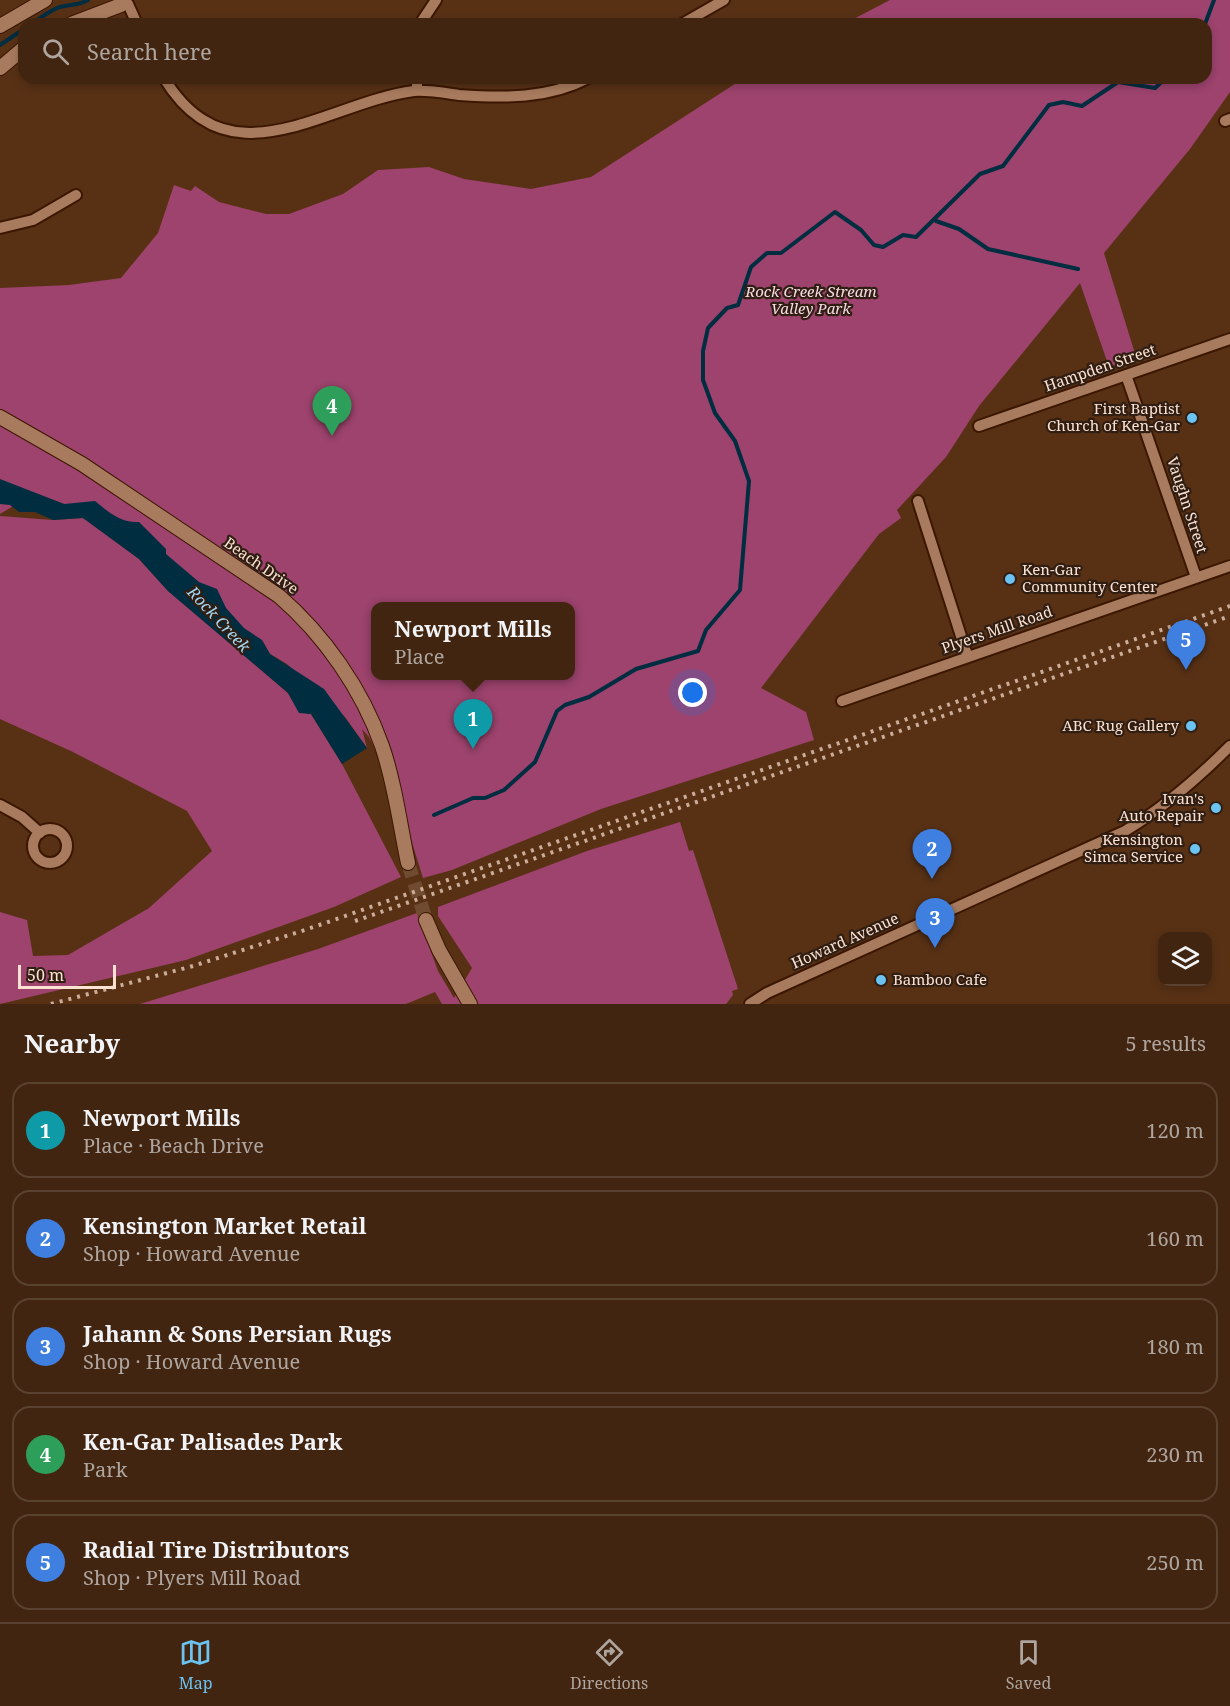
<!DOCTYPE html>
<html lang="en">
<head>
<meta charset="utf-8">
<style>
  :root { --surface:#422510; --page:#492d19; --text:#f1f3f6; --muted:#aea59f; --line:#5a4230; --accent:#6bc3f2 }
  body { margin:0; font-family:"Noto Serif",serif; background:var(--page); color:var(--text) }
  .controls { position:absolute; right:18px; bottom:18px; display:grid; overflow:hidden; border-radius:12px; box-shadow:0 3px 9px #0003 }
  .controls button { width:54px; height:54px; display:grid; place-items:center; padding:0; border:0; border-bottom:2px solid var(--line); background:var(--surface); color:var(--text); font:30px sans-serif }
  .scale { position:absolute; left:18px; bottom:15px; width:98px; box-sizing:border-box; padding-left:6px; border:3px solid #fbe1d2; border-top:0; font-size:16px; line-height:21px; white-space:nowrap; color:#fbe1d2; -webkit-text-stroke:4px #301e13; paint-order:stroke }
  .you { position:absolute; left:693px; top:693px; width:21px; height:21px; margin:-15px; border:4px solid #fff; border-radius:50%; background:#1a73e8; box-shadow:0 0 0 9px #1a73e833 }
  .badge { display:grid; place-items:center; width:39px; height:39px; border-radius:50%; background:var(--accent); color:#fff; font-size:20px; font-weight:700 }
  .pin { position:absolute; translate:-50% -50px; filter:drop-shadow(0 2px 3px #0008) }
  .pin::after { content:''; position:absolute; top:32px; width:21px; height:18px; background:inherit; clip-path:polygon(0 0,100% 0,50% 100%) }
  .popup { position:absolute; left:371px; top:602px; width:204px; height:78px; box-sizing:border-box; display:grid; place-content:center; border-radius:12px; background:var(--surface); filter:drop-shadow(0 2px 4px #0005); font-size:20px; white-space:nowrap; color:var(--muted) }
  .popup b { font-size:22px; color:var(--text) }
  .popup::after { content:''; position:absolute; left:50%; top:100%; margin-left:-12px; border:12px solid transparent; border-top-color:var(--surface) }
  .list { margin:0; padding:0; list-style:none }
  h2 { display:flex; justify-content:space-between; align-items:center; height:78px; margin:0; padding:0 24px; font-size:26px }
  h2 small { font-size:20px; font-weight:400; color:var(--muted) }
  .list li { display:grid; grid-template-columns:39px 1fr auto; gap:18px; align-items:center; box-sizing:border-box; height:96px; margin:0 12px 12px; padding:0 12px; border:2px solid var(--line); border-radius:18px }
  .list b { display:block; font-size:22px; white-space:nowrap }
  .list p { margin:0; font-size:20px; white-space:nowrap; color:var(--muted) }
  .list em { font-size:20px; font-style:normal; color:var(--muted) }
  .icon { flex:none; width:33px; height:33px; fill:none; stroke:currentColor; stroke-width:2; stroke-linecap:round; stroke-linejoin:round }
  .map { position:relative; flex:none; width:1230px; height:1004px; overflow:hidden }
  .search { position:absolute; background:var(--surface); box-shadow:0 3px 9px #0003; left:18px; right:18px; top:18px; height:66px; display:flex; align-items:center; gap:15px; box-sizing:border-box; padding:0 21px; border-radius:18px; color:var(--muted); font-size:22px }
  .sheet { height:618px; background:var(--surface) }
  nav { display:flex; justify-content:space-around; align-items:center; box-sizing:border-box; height:84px; border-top:2px solid var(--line); background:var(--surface); font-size:16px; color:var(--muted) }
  nav a { display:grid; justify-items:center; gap:3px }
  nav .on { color:var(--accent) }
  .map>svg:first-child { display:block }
  .green { fill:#9d436d; fill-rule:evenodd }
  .water { fill:#012d41 }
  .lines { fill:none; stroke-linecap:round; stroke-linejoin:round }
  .stream { stroke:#012d41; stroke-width:4 }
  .tertiary-tunnel { stroke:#704b31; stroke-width:14; stroke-dasharray:14 7; stroke-linecap:butt }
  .minor-casing { stroke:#3c1700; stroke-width:14 }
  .tertiary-casing { stroke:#3c1700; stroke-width:16 }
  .minor { stroke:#a87b5e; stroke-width:10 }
  .tertiary { stroke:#a87b5e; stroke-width:14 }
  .rail { stroke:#cbad9a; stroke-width:4; stroke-dasharray:3 6; stroke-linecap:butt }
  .poi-dot { fill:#6bc3f2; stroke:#301e13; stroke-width:2 }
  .labels { text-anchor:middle; stroke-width:4.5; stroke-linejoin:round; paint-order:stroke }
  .park-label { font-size:15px; font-style:italic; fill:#f6dae4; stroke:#301e13 }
  .street-label { font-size:15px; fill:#fbe1d2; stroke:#301e13 }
  .poi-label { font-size:15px; fill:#fbe1d2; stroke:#301e13; text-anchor:end }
  .water-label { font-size:16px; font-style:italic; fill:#a3d9f7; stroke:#301e13 }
</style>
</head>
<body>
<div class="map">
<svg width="1230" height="1004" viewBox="0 0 1230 1004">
  <rect width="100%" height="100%" fill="#583115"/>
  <!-- green -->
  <path class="green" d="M890 0H1230V92L1190 149 1104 253 1136 357 1109 367 1080 283 979 406 946 457 897 510 901 518 879 534 761 688 806 712 814 740 601 809 452 870 423 878 409 833 398 773 388 776 369 737 362 729 367 748 345 717 287 664 270 654 263 642 64 504 35 493 0 514V288L69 285 121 278 158 233 174 185 191 191 195 186 219 202 266 214H289L343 194 378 170 429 167 464 179 531 189 591 177 744 78H1206V24H844ZM376 606H570V676H376Z
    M0 516 53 520 83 518 139 559 168 591 288 693 299 712 311 714 342 764 401 877 334 907 186 960 0 1004V912L27 920 33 956 68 955 149 908 212 851 187 811 73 752 0 719Z
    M680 822 689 851 693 850 738 989 732 991 733 995 726 1004H442L435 992 406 1004H140L318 949 417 913 438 971 454 998 472 968 438 916V907L587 851Z"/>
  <!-- water -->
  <path class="water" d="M0 479 64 504 95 501C108 512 121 523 139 522L166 549V554L199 582 217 589 226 608 244 628 262 640 270 654 324 689 367 748 342 764 311 714 299 713 288 693 168 591 139 559 83 518 53 520 35 512H19L10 505 0 504Z"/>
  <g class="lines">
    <!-- stream -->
    <path class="stream" d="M31 24C39 19 52 9 60 7 71 4 78 6 88 0
      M1205 24 1214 0
      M0 45 24 29
      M936 221 959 229 988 249 1078 269
      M434 815 473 798H485L504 790 535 762 557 711 565 705 589 697 636 669 698 651 706 630 740 590 749 481 735 441 715 413 703 380V351L708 328 727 308 738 305 751 267 767 253H781L835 212 861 230 874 245 883 247 903 235 916 237 980 174 1003 166 1049 105 1063 102 1082 106 1118 82 1155 88 1166 78"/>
    <!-- tertiary-tunnel -->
    <path class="tertiary-tunnel" d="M408 863 426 920"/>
    <!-- minor casing -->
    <g class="minor-casing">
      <path id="minor" d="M128 4 137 24
        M420 24 436 0
        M682 24 724 0
        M164 78C230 187 327 102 414 91 429 90 445 93 459 95 504 98 548 99 588 78
        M417 78V91
        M1225 121 1230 119
        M0 228 33 220 76 195
        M1126 375 1196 577
        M979 426 1230 339
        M918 501 967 655
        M842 701 1230 566
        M0 805 22 817 40 833
        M33 846a17 17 0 1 1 34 0a17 17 0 1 1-34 0Z
        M750 1004 767 993 1125 831C1165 807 1197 779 1230 746"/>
    </g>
    <!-- tertiary casing -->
    <g class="tertiary-casing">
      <path id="tertiary" d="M71 24 121 5
        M0 26 45 0
        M0 68 24 48
        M0 417 82 464 279 596C324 635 362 689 382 746 395 784 400 825 408 863
        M426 920 439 950 470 1004"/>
    </g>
    <!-- minor -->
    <use href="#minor" class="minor"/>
    <!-- tertiary -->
    <use href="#tertiary" class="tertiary"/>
    <!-- rail -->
    <path class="rail" d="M355 921 1230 616
      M51 1004 193 966 305 930 1230 606"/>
  </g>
  <!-- markers -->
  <g class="poi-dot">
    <circle cx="1192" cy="418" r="6"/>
    <circle cx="1010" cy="579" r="6"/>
    <circle cx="1191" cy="726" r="6"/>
    <circle cx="1216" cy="808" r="6"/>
    <circle cx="1195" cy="849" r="6"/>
    <circle cx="881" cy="980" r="6"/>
  </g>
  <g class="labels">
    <!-- park labels -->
    <g class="park-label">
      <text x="811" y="297">Rock Creek Stream<tspan x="811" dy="17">Valley Park</tspan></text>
    </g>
    <!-- street labels -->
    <g class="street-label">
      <text transform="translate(1100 368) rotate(-19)" y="5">Hampden Street</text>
      <text transform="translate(1187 505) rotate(72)" y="5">Vaughn Street</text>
      <text transform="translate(261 566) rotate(35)" y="5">Beach Drive</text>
      <text transform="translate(997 630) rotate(-19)" y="5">Plyers Mill Road</text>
      <text transform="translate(845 941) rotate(-24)" y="5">Howard Avenue</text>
    </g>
    <!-- poi labels -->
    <g class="poi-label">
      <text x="1180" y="414">First Baptist<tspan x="1180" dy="17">Church of Ken-Gar</tspan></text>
      <text x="1022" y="575" text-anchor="start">Ken-Gar<tspan x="1022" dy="17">Community Center</tspan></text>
      <text x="1179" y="731">ABC Rug Gallery</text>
      <text x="1204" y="804">Ivan's<tspan x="1204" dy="17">Auto Repair</tspan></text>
      <text x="1183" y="845">Kensington<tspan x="1183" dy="17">Simca Service</tspan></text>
      <text x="893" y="985" text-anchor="start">Bamboo Cafe</text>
    </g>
    <!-- water labels -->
    <g class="water-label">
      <text transform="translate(219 619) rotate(47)" y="6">Rock Creek</text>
    </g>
  </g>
</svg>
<div class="controls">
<button><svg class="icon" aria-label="layers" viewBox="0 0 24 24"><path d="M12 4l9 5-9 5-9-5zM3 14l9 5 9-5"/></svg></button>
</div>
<div class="scale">50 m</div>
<div class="you"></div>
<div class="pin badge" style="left:473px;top:749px;background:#0f9aa8">1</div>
<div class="popup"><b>Newport Mills</b>Place</div>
<div class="pin badge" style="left:932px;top:879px;background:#3f7fe0">2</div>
<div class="pin badge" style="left:935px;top:948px;background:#3f7fe0">3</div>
<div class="pin badge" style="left:332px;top:436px;background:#2e9e5b">4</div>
<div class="pin badge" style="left:1186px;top:670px;background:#3f7fe0">5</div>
<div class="search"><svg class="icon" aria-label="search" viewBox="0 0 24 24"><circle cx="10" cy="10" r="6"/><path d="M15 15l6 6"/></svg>Search here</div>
</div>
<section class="sheet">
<h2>Nearby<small>5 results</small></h2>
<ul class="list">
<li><span class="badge" style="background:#0f9aa8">1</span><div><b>Newport Mills</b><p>Place · Beach Drive</p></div><em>120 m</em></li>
<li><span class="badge" style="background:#3f7fe0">2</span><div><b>Kensington Market Retail</b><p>Shop · Howard Avenue</p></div><em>160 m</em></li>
<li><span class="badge" style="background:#3f7fe0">3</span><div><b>Jahann &amp; Sons Persian Rugs</b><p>Shop · Howard Avenue</p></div><em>180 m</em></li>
<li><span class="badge" style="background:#2e9e5b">4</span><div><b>Ken-Gar Palisades Park</b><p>Park</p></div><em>230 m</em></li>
<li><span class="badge" style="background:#3f7fe0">5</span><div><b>Radial Tire Distributors</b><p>Shop · Plyers Mill Road</p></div><em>250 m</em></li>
</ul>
</section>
<nav>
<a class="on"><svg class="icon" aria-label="map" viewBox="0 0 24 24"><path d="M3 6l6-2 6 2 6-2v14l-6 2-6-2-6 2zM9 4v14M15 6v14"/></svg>Map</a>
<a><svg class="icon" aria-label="directions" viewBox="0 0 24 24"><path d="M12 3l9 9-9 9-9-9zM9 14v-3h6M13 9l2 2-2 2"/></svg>Directions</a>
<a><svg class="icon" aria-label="saved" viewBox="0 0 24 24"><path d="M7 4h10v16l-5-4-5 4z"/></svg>Saved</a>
</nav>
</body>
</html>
